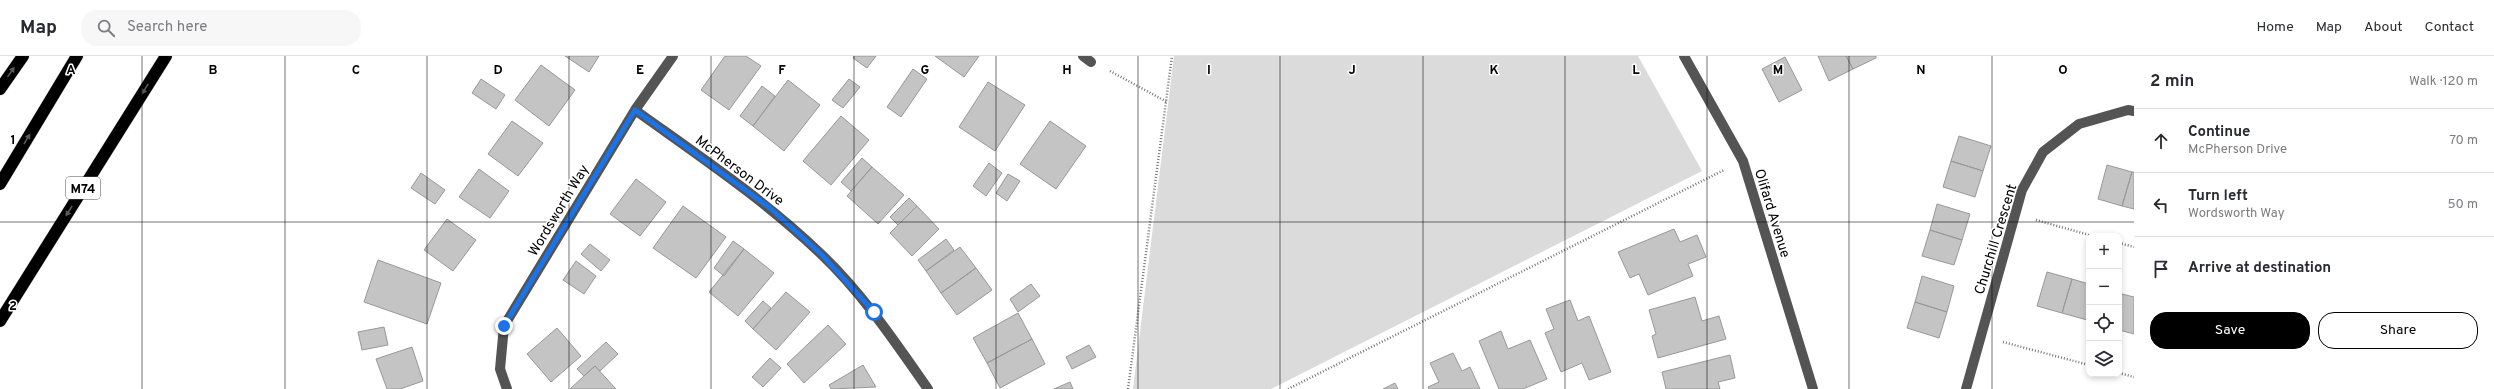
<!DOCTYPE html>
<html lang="en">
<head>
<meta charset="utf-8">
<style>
  :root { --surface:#fff; --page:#f7f7f7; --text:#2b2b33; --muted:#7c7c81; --line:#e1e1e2; --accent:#000 }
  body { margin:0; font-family:Overpass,sans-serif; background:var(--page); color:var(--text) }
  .controls { position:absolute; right:12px; bottom:12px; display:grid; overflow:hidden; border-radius:8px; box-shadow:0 2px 6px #0003 }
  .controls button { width:36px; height:36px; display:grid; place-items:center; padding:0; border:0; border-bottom:1px solid var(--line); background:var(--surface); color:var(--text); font:20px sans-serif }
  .stop { position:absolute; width:12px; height:12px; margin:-9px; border:3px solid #1a73e8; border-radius:50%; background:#fff }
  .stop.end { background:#1a73e8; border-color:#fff; box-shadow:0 1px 4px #0008 }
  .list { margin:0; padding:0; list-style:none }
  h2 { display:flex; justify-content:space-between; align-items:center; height:52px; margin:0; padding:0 16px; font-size:17px }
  h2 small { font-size:13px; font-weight:400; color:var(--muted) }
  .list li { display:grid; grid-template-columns:26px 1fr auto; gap:12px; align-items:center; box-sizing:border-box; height:64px; padding:0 16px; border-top:1px solid var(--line) }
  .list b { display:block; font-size:15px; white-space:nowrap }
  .list p { margin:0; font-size:13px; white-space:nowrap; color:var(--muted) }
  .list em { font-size:13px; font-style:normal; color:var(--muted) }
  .actions { display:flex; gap:8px; padding:12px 16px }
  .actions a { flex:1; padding:9px 0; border:1px solid var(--accent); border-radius:16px; text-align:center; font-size:14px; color:var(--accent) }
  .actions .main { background:var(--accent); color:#fff }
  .icon { flex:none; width:22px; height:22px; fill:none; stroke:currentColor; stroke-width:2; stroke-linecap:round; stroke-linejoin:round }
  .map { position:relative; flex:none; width:2134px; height:333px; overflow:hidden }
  header { display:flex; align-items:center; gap:24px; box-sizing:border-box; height:56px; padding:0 20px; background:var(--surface); border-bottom:1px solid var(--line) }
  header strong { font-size:19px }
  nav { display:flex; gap:22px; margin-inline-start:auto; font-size:14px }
  .search { width:280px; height:36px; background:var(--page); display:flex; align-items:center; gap:10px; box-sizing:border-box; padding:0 14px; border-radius:16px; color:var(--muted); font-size:15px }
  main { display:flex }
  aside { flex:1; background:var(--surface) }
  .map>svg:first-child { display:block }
  .green { fill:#dbdbdb }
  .building { fill:#c4c4c4; stroke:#989898 }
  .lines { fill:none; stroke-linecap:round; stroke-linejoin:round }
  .highway-casing { stroke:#dbdbdb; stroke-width:13 }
  .path { stroke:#767676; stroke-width:2.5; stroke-dasharray:1 2; stroke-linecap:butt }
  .minor { stroke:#545454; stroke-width:10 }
  .highway { stroke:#000; stroke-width:12 }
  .oneway { fill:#595959 }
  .route { stroke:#1a73e8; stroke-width:5 }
  .grid { fill:none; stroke:#000; stroke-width:1; stroke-opacity:0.55 }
  .labels { text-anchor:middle; stroke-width:3; stroke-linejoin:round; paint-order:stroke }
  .shield { fill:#fff; stroke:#4c4c4c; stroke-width:1 }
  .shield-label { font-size:13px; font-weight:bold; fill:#000 }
  .street-label { font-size:14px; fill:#000; stroke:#fff }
  .grid-label { font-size:13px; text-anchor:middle; font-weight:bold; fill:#000; stroke:#fff; stroke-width:3; stroke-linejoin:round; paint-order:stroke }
</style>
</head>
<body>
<header>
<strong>Map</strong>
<div class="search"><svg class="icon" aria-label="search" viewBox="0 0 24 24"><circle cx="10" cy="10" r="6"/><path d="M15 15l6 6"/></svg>Search here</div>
<nav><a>Home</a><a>Map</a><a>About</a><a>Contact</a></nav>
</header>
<main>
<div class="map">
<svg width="2134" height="333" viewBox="0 0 2134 333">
  <rect width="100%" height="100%" fill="#fff"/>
  <!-- green -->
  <path class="green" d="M1174 0H1638L1702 115 1271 333H1133Z"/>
  <!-- building -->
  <path class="building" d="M565 0H599L589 16Z
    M725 0H746L761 10 729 54 701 34Z
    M854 0H876L867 12 853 2Z
    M935 0H979L964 21Z
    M1818 0H1846L1853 13 1829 25Z
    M1846 0H1876V2L1853 13Z
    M1785 1 1802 34 1779 46 1762 13Z
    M541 9 575 34 549 70 515 44Z
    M913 13 927 23 901 61 887 51Z
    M481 23 505 39 496 53 472 37Z
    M849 23 860 31 843 52 832 44Z
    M788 24 820 49 784 95 753 70Z
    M988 26 1025 49 995 95 959 71Z
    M762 30 775 40 753 70 740 60Z
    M841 60 869 84 831 129 803 105Z
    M512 65 543 87 518 120 488 98Z
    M1050 65 1086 90 1056 133 1020 108Z
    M1959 80 1991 90 1983 115 1951 105Z
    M862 102 872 111 851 135 841 126Z
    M1951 105 1983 115 1975 141 1943 131Z
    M989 107 1002 117 986 140 973 130Z
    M2107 109 2132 116 2122 150 2098 143Z
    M872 111 904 139 878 168 847 140Z
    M479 113 509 135 490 162 459 141Z
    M2132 116H2134V153L2122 150Z
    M421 117 445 134 435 148 411 132Z
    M1008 118 1020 125 1007 145 996 137Z
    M636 123 666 146 640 180 610 158Z
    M909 142 917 150 898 169 890 161Z
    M1937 148 1970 158 1962 184 1930 174Z
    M683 150 726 181 696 222 653 192Z
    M917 150 939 173 912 200 890 177Z
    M447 163 476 184 453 215 424 194Z
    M1674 173 1680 186 1697 179 1706 201 1688 208 1693 220 1648 239 1639 218 1630 222 1618 196Z
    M1930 174 1962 184 1954 209 1922 200Z
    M946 183 954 194 926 215 918 204Z
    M733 185 744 193 724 220 714 212Z
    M590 188 610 204 601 215 581 198Z
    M960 191 976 212 941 237 926 215Z
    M744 193 774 217 738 260 709 236Z
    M378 204 441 227 427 268 364 246Z
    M576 205 596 220 584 238 563 224Z
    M976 212 992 234 957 259 941 237Z
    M2047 216 2072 223 2062 257 2037 250Z
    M1922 220 1954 230 1947 256 1915 246Z
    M2072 223 2089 228 2087 264 2062 257Z
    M1031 228 1040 240 1018 256 1010 243Z
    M786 236 810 256 776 294 753 273Z
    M2119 237 2122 238 2119 248Z
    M2122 238 2134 241V278L2119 274V248Z
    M1695 241 1702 265 1719 260 1726 283 1658 302 1652 280 1656 278 1649 254Z
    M1570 244 1578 265 1589 260 1611 316 1589 324 1582 307 1561 316 1545 277 1554 273 1546 253Z
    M763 245 771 252 753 273 745 265Z
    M1915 246 1947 256 1939 282 1907 272Z
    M1018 257 1032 283 987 307 973 282Z
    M828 269 846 288 804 327 787 308Z
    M384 271 388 289 362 294 358 276Z
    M557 272 581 300 551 326 527 298Z
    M1501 275 1508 293 1530 284 1547 323 1523 333H1499L1479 285Z
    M1032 283 1045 308 1000 332 987 307Z
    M606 286 618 298 600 315 595 310 584 320 577 313Z
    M1089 289 1096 301 1072 313 1066 301Z
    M412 291 423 325 400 333H387L376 303Z
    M1453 297 1462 315 1470 311 1480 333H1429L1428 331 1439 326 1430 307Z
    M1730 299 1735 322 1718 326 1720 333H1666L1662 316Z
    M770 302 781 312 763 331 752 321Z
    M863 309 876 331 831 333 829 329Z
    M595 310 616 333H570L584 320Z
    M1070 326 1073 333H1054Z
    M1395 327 1398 333H1383Z"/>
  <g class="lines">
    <!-- highway casing -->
    <g class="highway-casing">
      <path id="highway" d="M0 33 23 0
        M0 128 77 0
        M0 265 166 0"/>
    </g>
    <!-- path -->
    <path class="path" d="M1110 15 1167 46
      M2036 164 2093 180
      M2119 187 2134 191
      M2003 286 2089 309
      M2119 317 2134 321
      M1128 333 1172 0
      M1288 333 1724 114"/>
    <!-- minor -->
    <path class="minor" d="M1083 0 1091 6
      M1684 0 1743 105 1813 333
      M635 54C699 100 765 144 821 198 863 238 895 286 928 333
      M507 333 500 313 504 270 635 54 673 0
      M1966 333 2022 134 2043 96 2079 68 2128 54 2134 55"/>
    <!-- highway -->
    <use href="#highway" class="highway"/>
  </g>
  <!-- one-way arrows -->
  <defs><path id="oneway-solid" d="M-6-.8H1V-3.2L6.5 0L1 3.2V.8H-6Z"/></defs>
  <g class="oneway">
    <use href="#oneway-solid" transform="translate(11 16) rotate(-55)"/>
    <use href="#oneway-solid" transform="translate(145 33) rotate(122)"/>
    <use href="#oneway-solid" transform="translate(27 83) rotate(-59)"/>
    <use href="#oneway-solid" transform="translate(69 155) rotate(122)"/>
  </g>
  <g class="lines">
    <!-- route -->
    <path class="route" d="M504 270 635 54 770 152 822 199 874 256"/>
  </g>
  <!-- grid -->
  <path class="grid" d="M142 0V333M285 0V333M427 0V333M569 0V333M711 0V333M854 0V333M996 0V333M1138 0V333M1280 0V333M1423 0V333M1565 0V333M1707 0V333M1849 0V333M1992 0V333M0 166H2134"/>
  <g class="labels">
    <!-- shield labels -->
    <rect class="shield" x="66" y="121" width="34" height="22" rx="3"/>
    <g class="shield-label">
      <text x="83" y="137">M74</text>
    </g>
    <!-- street labels -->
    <g class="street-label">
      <text transform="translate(740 114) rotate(37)" y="5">McPherson Drive</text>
      <text transform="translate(558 154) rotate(-59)" y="5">Wordsworth Way</text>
      <text transform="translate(1773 157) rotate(73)" y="5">Olifard Avenue</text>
      <text transform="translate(1995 183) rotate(-73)" y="5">Churchill Crescent</text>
    </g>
  </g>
  <g class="grid-label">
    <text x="71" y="18">A</text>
    <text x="213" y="18">B</text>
    <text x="356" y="18">C</text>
    <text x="498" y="18">D</text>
    <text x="640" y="18">E</text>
    <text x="782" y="18">F</text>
    <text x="925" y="18">G</text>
    <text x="1067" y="18">H</text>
    <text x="1209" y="18">I</text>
    <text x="1352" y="18">J</text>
    <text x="1494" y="18">K</text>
    <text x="1636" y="18">L</text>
    <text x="1778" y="18">M</text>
    <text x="1921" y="18">N</text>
    <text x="2063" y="18">O</text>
    <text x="13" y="88">1</text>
    <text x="13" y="254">2</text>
  </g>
</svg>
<div class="controls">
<button>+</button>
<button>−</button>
<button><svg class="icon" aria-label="locate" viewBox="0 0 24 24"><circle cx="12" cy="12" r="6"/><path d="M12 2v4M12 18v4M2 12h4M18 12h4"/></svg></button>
<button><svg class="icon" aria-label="layers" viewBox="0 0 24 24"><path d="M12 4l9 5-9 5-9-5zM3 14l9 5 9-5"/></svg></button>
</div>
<div class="stop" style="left:874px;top:256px"></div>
<div class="stop end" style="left:504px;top:270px"></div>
</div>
<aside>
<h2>2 min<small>Walk · 120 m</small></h2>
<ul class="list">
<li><svg class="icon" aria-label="ahead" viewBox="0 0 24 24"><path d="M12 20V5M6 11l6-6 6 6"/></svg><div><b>Continue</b><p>McPherson Drive</p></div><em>70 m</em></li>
<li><svg class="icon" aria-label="left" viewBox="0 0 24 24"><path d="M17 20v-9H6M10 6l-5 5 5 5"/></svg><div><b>Turn left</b><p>Wordsworth Way</p></div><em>50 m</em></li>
<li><svg class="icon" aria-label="arrive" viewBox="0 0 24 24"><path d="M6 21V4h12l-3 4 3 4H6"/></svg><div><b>Arrive at destination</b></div></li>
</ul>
<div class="actions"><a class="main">Save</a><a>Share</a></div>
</aside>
</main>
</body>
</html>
